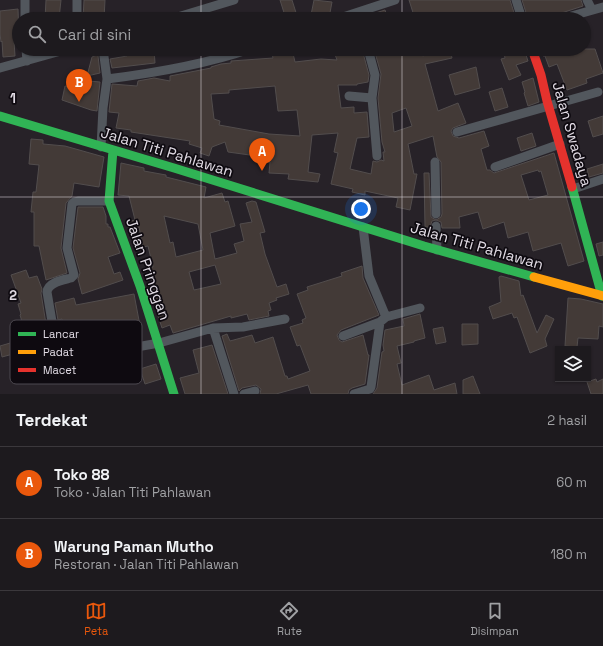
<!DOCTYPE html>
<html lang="id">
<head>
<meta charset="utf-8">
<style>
  :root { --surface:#1d1a1e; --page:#2a272b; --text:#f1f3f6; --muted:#a0a1a4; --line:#3b383c; --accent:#ea580c }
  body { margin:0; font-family:"Space Grotesk",sans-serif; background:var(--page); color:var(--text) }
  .controls { position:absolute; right:12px; bottom:12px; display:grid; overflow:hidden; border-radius:0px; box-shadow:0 1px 3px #0004 }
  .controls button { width:36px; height:36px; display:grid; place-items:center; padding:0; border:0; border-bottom:1px solid var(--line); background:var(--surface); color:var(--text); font:20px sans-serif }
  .you { position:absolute; left:361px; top:209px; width:14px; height:14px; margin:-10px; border:3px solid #fff; border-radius:50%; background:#1a73e8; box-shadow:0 0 0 6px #1a73e833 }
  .badge { display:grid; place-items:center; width:26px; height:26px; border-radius:50%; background:var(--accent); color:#fff; font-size:13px; font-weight:700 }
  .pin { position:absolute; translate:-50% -33px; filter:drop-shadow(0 1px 2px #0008) }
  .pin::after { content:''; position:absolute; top:21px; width:14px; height:12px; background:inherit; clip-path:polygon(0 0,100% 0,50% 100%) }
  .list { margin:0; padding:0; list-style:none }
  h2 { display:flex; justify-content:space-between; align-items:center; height:52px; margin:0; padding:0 16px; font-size:17px }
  h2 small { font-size:13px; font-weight:400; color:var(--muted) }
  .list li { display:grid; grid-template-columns:26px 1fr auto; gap:12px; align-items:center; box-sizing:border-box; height:72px; padding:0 16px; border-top:1px solid var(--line) }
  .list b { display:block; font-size:15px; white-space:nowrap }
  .list p { margin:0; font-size:13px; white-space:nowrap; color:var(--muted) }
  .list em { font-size:13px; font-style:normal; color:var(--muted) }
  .icon { flex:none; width:22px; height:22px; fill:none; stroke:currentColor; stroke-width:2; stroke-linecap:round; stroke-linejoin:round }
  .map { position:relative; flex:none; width:603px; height:394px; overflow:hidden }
  .search { position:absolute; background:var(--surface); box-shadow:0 1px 3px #0004; left:12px; right:12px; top:12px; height:44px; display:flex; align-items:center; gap:10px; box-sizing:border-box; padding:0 14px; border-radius:22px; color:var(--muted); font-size:15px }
  .sheet { height:196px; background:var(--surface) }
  nav { display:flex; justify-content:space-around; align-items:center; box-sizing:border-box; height:56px; border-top:1px solid var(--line); background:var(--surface); font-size:11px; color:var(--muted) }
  nav a { display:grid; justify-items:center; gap:2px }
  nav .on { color:var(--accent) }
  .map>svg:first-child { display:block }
  .building { fill:#433a37; stroke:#524d4d; fill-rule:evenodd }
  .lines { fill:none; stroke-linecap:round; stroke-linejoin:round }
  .street { stroke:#52575d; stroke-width:9 }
  .fast { stroke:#30b455; stroke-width:9 }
  .slow { stroke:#ff9f0a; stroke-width:9 }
  .jam { stroke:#e5322d; stroke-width:9 }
  .grid { fill:none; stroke:#e1dbe4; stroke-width:1; stroke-opacity:0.55 }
  .labels { text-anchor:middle; stroke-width:3.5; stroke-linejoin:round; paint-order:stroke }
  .street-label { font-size:15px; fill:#e1dbe4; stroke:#0e0a10 }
  .key { fill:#0e0a10; stroke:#4d4950; stroke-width:1 }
  .key-label { font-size:11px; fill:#e1dbe4 }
  .grid-label { font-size:13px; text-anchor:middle; font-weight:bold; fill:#e1dbe4; stroke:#0e0a10; stroke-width:3.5; stroke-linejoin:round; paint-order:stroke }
</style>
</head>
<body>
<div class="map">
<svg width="603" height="394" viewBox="0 0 603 394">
  <rect width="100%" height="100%" fill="#272228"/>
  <!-- building -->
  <path class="building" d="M46 0H61L59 19H45Z
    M84 0H105L104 19H83Z
    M280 0H292L298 19H286Z
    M314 0 332 2 329 18 311 15Z
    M409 0H510L516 19H415Z
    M522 0H581L583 6 546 18 545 16 536 19H528Z
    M18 9 19 40 14 41 15 56 3 57 2 41 1 42 0 34V11Z
    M385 10 388 19H367L366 16Z
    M126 49H154L155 63 112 68 110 59 127 56Z
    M271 49H292L295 62 321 59 337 60 333 49H362L369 75 368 82 357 84V85H338L341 108 354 107V113L367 112 369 137 357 138 350 169 371 174 373 161 377 162 381 160 384 161 383 152H385L382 142 378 98 381 74 374 49H417L418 53 423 56 428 54 431 50 450 49 452 58 425 64 438 111 458 103 466 123 453 128 451 131 453 136 459 138 484 131 489 146 481 149 487 170H490L494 173 554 153 584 261 568 266 561 243 533 251 528 232 508 238 504 222 483 229 478 212 459 217 460 228H442L441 222 436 220 432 221 430 227H425L424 173H429L431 217 436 220 441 217 442 214 441 162 437 157 433 136 408 144 414 174H417L410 210 396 207 398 198 365 191V195L352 192 353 189 331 184 338 153 334 152 338 133 312 135 308 172 320 174 318 182 288 179 289 174 269 173 270 162 256 160 257 156 228 152 225 142 212 147 209 156 200 153 202 148 189 144 190 141 131 132V130L116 128 119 113 109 112 112 84 137 86 138 81 154 78 170 81V76L211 68V67L221 64 231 63V61L273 58ZM275 86 278 111 297 110 300 136 269 134 219 125 220 121 214 119 211 94 229 93V90ZM406 108 412 126 394 132 392 113ZM538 170 539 172 541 171 548 195 529 200 521 175Z
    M503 49H524L528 61 516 65 521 75 509 80 501 59 505 58Z
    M540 49H595L603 73 586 79 587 83 567 90 557 64 549 67 545 56H543Z
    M97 55 98 56 100 73 87 76 92 57Z
    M476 67 480 88 455 95 449 75Z
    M533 78 539 102 528 106 524 93 525 92 522 82Z
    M77 80 100 82 97 111 91 110 62 100 65 86 75 88Z
    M502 88 508 107 495 111 489 92Z
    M603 116V134L593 137 588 121Z
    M532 133 536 146 521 151 517 138Z
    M31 139 43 140V144L65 146 104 157 99 187 74 183 72 196 66 203 61 248 67 273 46 280 39 246H34V212H31L33 192H36L39 165 29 164Z
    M121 163 144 168V171L166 175V177L206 187 204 198 222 193 225 202 228 201 235 226 210 233 215 259 237 253 234 244 244 241 240 224 252 222 246 203 252 201 256 202 265 232 260 233 265 254 277 287 286 284 289 294 276 298 277 300 269 303 271 310 268 311 269 316 249 320 247 314 231 318V316L173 333 170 325 162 328 147 283 152 282 148 269 153 267 148 246 143 247 139 227 129 230 127 222 135 220 129 196 118 195ZM164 216 198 224 203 250 176 257 173 242 170 243ZM215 265 221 284 194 290 189 272Z
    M603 164V173L589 177 587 169Z
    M78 207H103L106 216V224H108V227H110L120 253 108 257 114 274 120 272 123 280 82 294 78 279 80 273 73 248Z
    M603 242V255L599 256 596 244Z
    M362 266 363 278 379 315 341 330 337 335 339 340 342 342 363 335 368 355H369L365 384 352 388 349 390 348 394H311L308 385 276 394H260L261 389 256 385 242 388 239 391 222 336 227 334 230 341 252 335 255 343 273 337 285 376H287L288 379 310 371 300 345 297 346 290 327 303 323 302 320 306 318 297 294 308 290 307 287 342 276 341 273Z
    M26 270 29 278 37 276 42 289 41 293 46 324 44 325 51 348 57 351 61 347 62 344 71 342 75 363 61 366 62 369 49 372 48 369 18 376 13 354 2 357 0 346 27 338 20 315 21 314 18 304 21 303 11 275Z
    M501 276 519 281 521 296 523 295 537 333 546 315 554 319 545 339 547 346 530 353 517 317 514 318 512 313 493 319 489 307 501 302 499 277Z
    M134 294 141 331 118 334 119 338 101 342 100 336 92 338 91 336 67 341 62 319 58 320 55 303 74 298 76 305Z
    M568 298 581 299 603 304V327L599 326 598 339 578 338 577 347 565 346Z
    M420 314 425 338 414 341V342L397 346 401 363 397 364 402 385 429 375 434 390 455 383 457 394H373L377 388 382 352 384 351 383 345 385 330 404 326 403 319Z
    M462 324H478V344L462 345Z
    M443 327 446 342 436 344 433 329Z
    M212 345 228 394H185L180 378 199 373 193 350Z
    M156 364 161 379 145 384 140 369Z
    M473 376 480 394H463V380Z
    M596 379 597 382 603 379V394H591L587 382Z"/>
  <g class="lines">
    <!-- street -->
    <path class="street" d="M25 0V19
      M77 0V19
      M516 0 522 19
      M587 0 592 10
      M171 19 234 0
      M337 19 395 0
      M561 19 603 7
      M26 49 27 61
      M423 50 425 49
      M0 68 68 49
      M107 79C155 73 203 65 250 49
      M349 96 372 98 375 75 368 49
      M372 98 377 156
      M457 132 598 92
      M101 147 103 108 107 79 103 49
      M435 162 436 214
      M495 167 560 144
      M573 189 603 179
      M436 226 437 250
      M363 227 369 276 386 317 380 322
      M386 317 420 308
      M213 328 234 394
      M343 336 380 322 371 387 370 389 354 394
      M56 345 47 292C48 282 63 280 71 278L74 275 67 248 72 204 74 202 78 201H109
      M86 361 131 348 159 343 213 328 243 327 285 319
      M244 394 255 391"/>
    <!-- fast -->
    <path class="fast" d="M0 116 174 168 424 246 534 277
      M113 150 109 201 140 286 174 394
      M572 187 602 296"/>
    <!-- slow -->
    <path class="slow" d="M534 277 603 296"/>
    <!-- jam -->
    <path class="jam" d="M532 49 541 75 547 101 572 187"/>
  </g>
  <!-- grid -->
  <path class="grid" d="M201 0V19M402 0V19M201 49V394M402 49V394M0 197H603"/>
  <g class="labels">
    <!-- street labels -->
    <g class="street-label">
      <text transform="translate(572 134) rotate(74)" y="5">Jalan Swadaya</text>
      <text transform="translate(167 152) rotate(17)" y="5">Jalan Titi Pahlawan</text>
      <text transform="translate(477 246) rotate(16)" y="5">Jalan Titi Pahlawan</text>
      <text transform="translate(148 269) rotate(71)" y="5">Jalan Pringgan</text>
    </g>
  </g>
  <!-- legend -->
  <rect x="10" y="320" width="132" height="64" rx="6" class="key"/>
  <rect x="18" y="332" width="18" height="4" fill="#30b455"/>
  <rect x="18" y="350" width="18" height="4" fill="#ff9f0a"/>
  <rect x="18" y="368" width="18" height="4" fill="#e5322d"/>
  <g class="key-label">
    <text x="43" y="338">Lancar</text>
    <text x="43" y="356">Padat</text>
    <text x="43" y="374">Macet</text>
  </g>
  <g class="grid-label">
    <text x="13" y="103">1</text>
    <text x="13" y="300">2</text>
  </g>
</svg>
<div class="controls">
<button><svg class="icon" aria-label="layers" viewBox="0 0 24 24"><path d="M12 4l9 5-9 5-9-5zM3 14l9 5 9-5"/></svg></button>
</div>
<div class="you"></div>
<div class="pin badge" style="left:262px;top:171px">A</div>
<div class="pin badge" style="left:79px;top:102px">B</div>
<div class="search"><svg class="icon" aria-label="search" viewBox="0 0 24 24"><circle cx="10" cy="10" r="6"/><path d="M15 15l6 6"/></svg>Cari di sini</div>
</div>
<section class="sheet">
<h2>Terdekat<small>2 hasil</small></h2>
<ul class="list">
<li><span class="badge">A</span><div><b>Toko 88</b><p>Toko · Jalan Titi Pahlawan</p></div><em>60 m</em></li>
<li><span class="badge">B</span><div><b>Warung Paman Mutho</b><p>Restoran · Jalan Titi Pahlawan</p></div><em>180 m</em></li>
</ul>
</section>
<nav>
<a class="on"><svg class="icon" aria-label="map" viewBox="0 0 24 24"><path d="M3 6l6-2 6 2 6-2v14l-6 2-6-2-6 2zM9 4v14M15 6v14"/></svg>Peta</a>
<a><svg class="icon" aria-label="directions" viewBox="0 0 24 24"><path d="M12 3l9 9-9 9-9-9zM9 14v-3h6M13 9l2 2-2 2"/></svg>Rute</a>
<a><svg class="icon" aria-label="saved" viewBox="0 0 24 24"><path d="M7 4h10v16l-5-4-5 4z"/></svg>Disimpan</a>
</nav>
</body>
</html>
